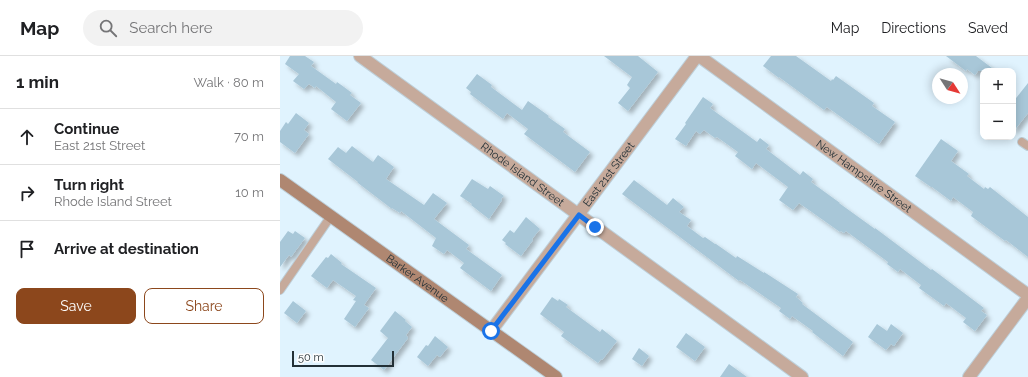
<!DOCTYPE html>
<html lang="en">
<head>
<meta charset="utf-8">
<style>
  :root { --surface:#fff; --page:#f2f2f2; --text:#202124; --muted:#757577; --line:#e0e0e0; --accent:#8c471c }
  body { margin:0; font-family:Raleway,sans-serif; background:var(--page); color:var(--text) }
  .controls { position:absolute; right:12px; top:12px; display:grid; overflow:hidden; border-radius:8px; box-shadow:0 2px 10px #0003 }
  .controls button { width:36px; height:36px; display:grid; place-items:center; padding:0; border:0; border-bottom:1px solid var(--line); background:var(--surface); color:var(--text); font:20px sans-serif }
  .compass { position:absolute; left:652px; top:12px; width:36px; height:36px; border-radius:50%; background:var(--surface); box-shadow:0 2px 10px #0003; rotate:126deg }
  .scale { position:absolute; left:12px; bottom:10px; width:102px; box-sizing:border-box; padding-left:4px; border:2px solid #233036; border-top:0; font-size:11px; line-height:14px; white-space:nowrap; color:#233036; -webkit-text-stroke:3px #fdfdfd; paint-order:stroke }
  .stop { position:absolute; width:12px; height:12px; margin:-9px; border:3px solid #1a73e8; border-radius:50%; background:#fff }
  .stop.end { background:#1a73e8; border-color:#fff; box-shadow:0 1px 4px #0008 }
  .list { margin:0; padding:0; list-style:none }
  h2 { display:flex; justify-content:space-between; align-items:center; height:52px; margin:0; padding:0 16px; font-size:17px }
  h2 small { font-size:13px; font-weight:400; color:var(--muted) }
  .list li { display:grid; grid-template-columns:26px 1fr auto; gap:12px; align-items:center; box-sizing:border-box; height:56px; padding:0 16px; border-top:1px solid var(--line) }
  .list b { display:block; font-size:15px; white-space:nowrap }
  .list p { margin:0; font-size:13px; white-space:nowrap; color:var(--muted) }
  .list em { font-size:13px; font-style:normal; color:var(--muted) }
  .actions { display:flex; gap:8px; padding:12px 16px }
  .actions a { flex:1; padding:9px 0; border:1px solid var(--accent); border-radius:8px; text-align:center; font-size:14px; color:var(--accent) }
  .actions .main { background:var(--accent); color:#fff }
  .icon { flex:none; width:22px; height:22px; fill:none; stroke:currentColor; stroke-width:2; stroke-linecap:round; stroke-linejoin:round }
  .map { position:relative; flex:none; width:748px; height:321px; overflow:hidden }
  header { display:flex; align-items:center; gap:24px; box-sizing:border-box; height:56px; padding:0 20px; background:var(--surface); border-bottom:1px solid var(--line) }
  header strong { font-size:19px }
  nav { display:flex; gap:22px; margin-inline-start:auto; font-size:14px }
  .search { width:280px; height:36px; background:var(--page); display:flex; align-items:center; gap:10px; box-sizing:border-box; padding:0 14px; border-radius:22px; color:var(--muted); font-size:15px }
  main { display:flex }
  aside { flex:1; background:var(--surface) }
  .map>svg:first-child { display:block }
  .building { fill:#a8c7d8; filter:url(#shadow) }
  .lines { fill:none; stroke-linecap:round; stroke-linejoin:round }
  .lane-casing { stroke:#bed0da; stroke-width:10 }
  .street-casing { stroke:#bed0da; stroke-width:14 }
  .secondary-casing { stroke:#bed0da; stroke-width:14 }
  .lane { stroke:#c6aa9b; stroke-width:8 }
  .street { stroke:#c6aa9b; stroke-width:12 }
  .secondary { stroke:#af8771; stroke-width:12 }
  .route { stroke:#1a73e8; stroke-width:5 }
  .labels { text-anchor:middle; stroke-width:4; stroke-linejoin:round; paint-order:stroke }
  .street-label { font-size:11px; fill:#233036; stroke:#fdfdfd }
</style>
</head>
<body>
<header>
<strong>Map</strong>
<div class="search"><svg class="icon" aria-label="search" viewBox="0 0 24 24"><circle cx="10" cy="10" r="6"/><path d="M15 15l6 6"/></svg>Search here</div>
<nav><a>Map</a><a>Directions</a><a>Saved</a></nav>
</header>
<main>
<aside>
<h2>1 min<small>Walk · 80 m</small></h2>
<ul class="list">
<li><svg class="icon" aria-label="ahead" viewBox="0 0 24 24"><path d="M12 20V5M6 11l6-6 6 6"/></svg><div><b>Continue</b><p>East 21st Street</p></div><em>70 m</em></li>
<li><svg class="icon" aria-label="right" viewBox="0 0 24 24"><path d="M7 20v-9h11M14 6l5 5-5 5"/></svg><div><b>Turn right</b><p>Rhode Island Street</p></div><em>10 m</em></li>
<li><svg class="icon" aria-label="arrive" viewBox="0 0 24 24"><path d="M6 21V4h12l-3 4 3 4H6"/></svg><div><b>Arrive at destination</b></div></li>
</ul>
<div class="actions"><a class="main">Save</a><a>Share</a></div>
</aside>
<div class="map">
<svg width="748" height="321" viewBox="0 0 748 321">
  <defs>
    <filter id="shadow"><feDropShadow dx="3.5" dy="3.5" stdDeviation="2" flood-color="#0004"/></filter>
  </defs>
  <rect width="100%" height="100%" fill="#e0f3fe"/>
  <!-- building -->
  <path class="building" d="M10 0H25L34 6 31 10 56 28 57 26 64 31 72 37 70 39 81 47 67 65 51 53 56 46 36 30 35 32 29 28 24 33 13 25 19 18 5 8Z
    M324 0H358L378 16 348 55 338 47 350 32 347 29 352 21Z
    M491 0H516L551 25 552 23 553 24 556 20 594 47 592 50 615 66 599 88 547 51 544 54 499 21V22L483 10Z
    M666 0H696L716 15H698L695 19 687 13 686 15Z
    M197 18 212 29 211 31 242 54 248 45 269 60 268 61 285 73 283 76 310 96 295 116 244 78 248 73 227 57 223 63 190 38 191 36 186 32Z
    M748 27V57L733 76V46Z
    M423 41 433 48 430 52 477 86 480 82 489 89 486 93 520 119 523 115 533 123 531 126 560 147H559L595 173V172L651 214 652 213 704 252 701 255 707 259 695 275 683 266 686 262 666 247 664 250 639 232 641 229 620 213 618 216 607 208 608 206 566 175 564 177 561 175 560 176 519 147 513 154 499 144 508 131 476 107 472 113 455 100 458 96 437 81 435 82 424 74 420 78 416 75 406 90 395 83 406 68 405 67Z
    M16 57 29 67 24 74 29 78 15 97 0 86V75L6 66 8 68Z
    M661 83 678 95 671 105 689 118 687 120 704 133 705 131 708 133 710 131 748 161V201L726 184 725 185 691 160 693 156 673 141 671 145 652 131H651L635 120Z
    M72 90 93 106 98 99 114 111 106 123 144 149 153 137 167 147 154 163 189 189 186 193 222 219 211 235 180 212 184 207 167 194 164 198 152 190 156 182 121 155 120 157 112 152V153L78 127V126L48 103 58 91 66 97Z
    M192 123 208 133 210 130 224 140 221 143 222 144 209 163 191 149 192 148 180 140Z
    M354 124 387 149 393 142 404 151 399 156 411 164 407 170 423 182 425 181 435 188H436L456 202 457 200 484 217V216L518 238 516 241 523 247 522 248 573 286 563 300 532 276 533 275 512 260 510 263 499 255 501 252 460 224 459 225 342 138Z
    M246 161 260 173 252 183 253 184 241 200 225 188 226 187 222 184 230 174 234 177Z
    M8 175 13 178 15 175 25 182 11 201 9 199 0 211V186Z
    M51 198 62 207 61 208 96 232 84 249 89 252 75 271 64 263 76 245 73 244 76 240 53 224 47 232 31 220 46 201 48 202Z
    M272 241 278 245 279 243 288 249 286 251 320 276 322 273 337 285 322 304 321 303 318 307 281 280 284 276 260 258Z
    M13 245 26 255 17 267 4 257Z
    M115 255 126 264 125 265 132 271 126 279 128 282 104 314 91 304 108 282 100 275Z
    M597 268 607 275 611 268 623 277 614 290 611 288 606 294 588 281Z
    M406 277 425 291 415 305 396 291Z
    M155 280 168 291 160 301 157 299 148 310 137 301 146 289 148 290Z
    M359 292 369 300 362 310 352 303Z
    M449 308 467 321H440Z"/>
  <g class="lines">
    <!-- lane casing -->
    <g class="lane-casing">
      <path id="lane" d="M742 86 748 90
        M0 234 51 160"/>
    </g>
    <!-- street casing -->
    <g class="street-casing">
      <g id="street">
        <path id="s1" d="M80 0 522 321"/>
        <path id="s2" d="M419 0 748 239"/>
        <path id="s3" d="M211 275 417 0"/>
        <path d="M689 321 748 242"/>
      </g>
    </g>
    <!-- secondary casing -->
    <g class="secondary-casing">
      <g id="secondary">
        <path id="s4" d="M0 124 276 321"/>
      </g>
    </g>
    <!-- lane -->
    <use href="#lane" class="lane"/>
    <!-- street -->
    <use href="#street" class="street"/>
    <!-- secondary -->
    <use href="#secondary" class="secondary"/>
  </g>
  <g class="lines">
    <!-- route -->
    <path class="route" d="M211 275 299 159 315 171"/>
  </g>
  <g class="labels">
    <!-- street labels -->
    <g class="street-label">
      <text dy="4" stroke="none"><textPath href="#s1" startOffset="201">Rhode Island Street</textPath></text>
      <text dy="4" stroke="none"><textPath href="#s3" startOffset="196">East 21st Street</textPath></text>
      <text dy="4" stroke="none"><textPath href="#s2" startOffset="204">New Hampshire Street</textPath></text>
      <text dy="4" stroke="none"><textPath href="#s4" startOffset="169">Barker Avenue</textPath></text>
    </g>
  </g>
</svg>
<div class="controls">
<button>+</button>
<button>−</button>
</div>
<svg class="compass" viewBox="-18 -18 36 36"><path d="M0-13l5 13h-10z" fill="#e53935"/><path d="M0 13l5-13h-10z" fill="#757577"/></svg>
<div class="scale">50 m</div>
<div class="stop" style="left:211px;top:275px"></div>
<div class="stop end" style="left:315px;top:171px"></div>
</div>
</main>
</body>
</html>
